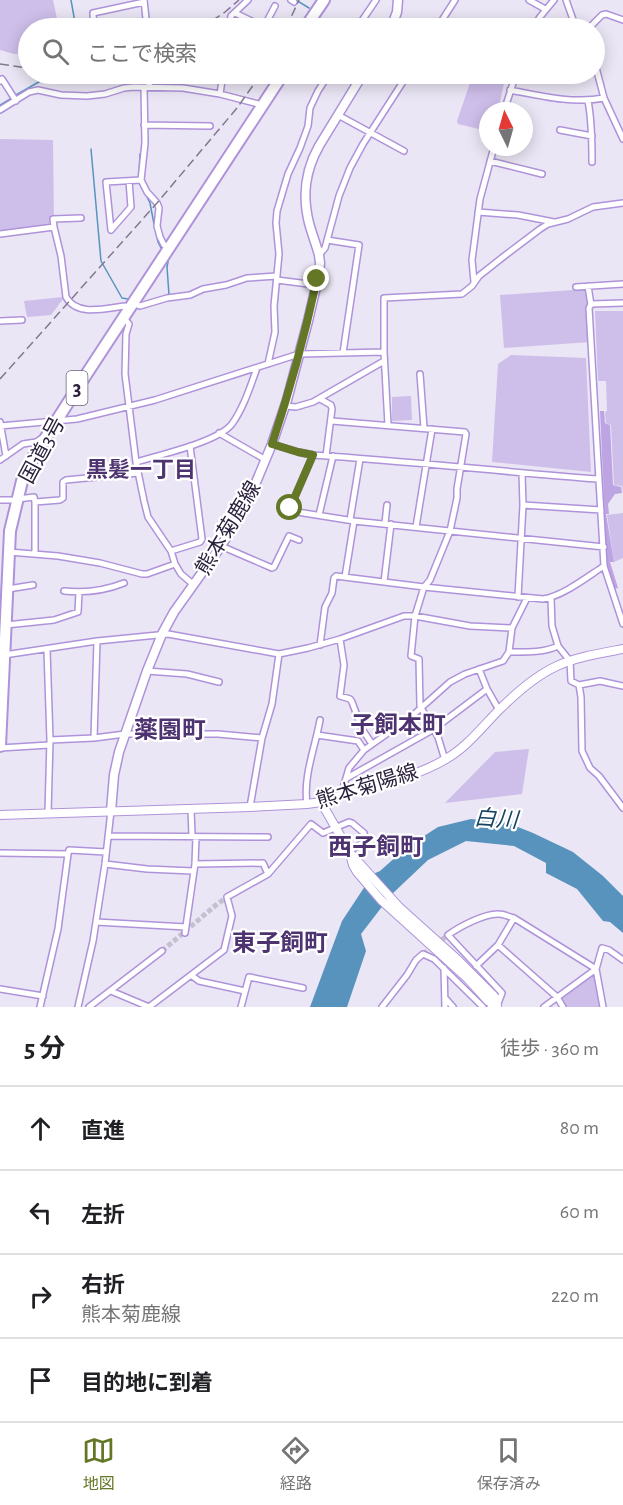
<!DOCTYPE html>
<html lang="ja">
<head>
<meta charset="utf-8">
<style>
  :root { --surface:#fff; --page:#f2f2f2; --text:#202124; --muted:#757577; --line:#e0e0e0; --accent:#637726 }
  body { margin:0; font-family:"Alegreya Sans","Noto Sans JP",sans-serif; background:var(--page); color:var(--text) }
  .compass { position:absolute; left:479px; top:102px; width:54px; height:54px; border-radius:50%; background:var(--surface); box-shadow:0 3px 15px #0003; rotate:355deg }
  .stop { position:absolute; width:18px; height:18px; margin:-14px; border:4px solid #637726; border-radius:50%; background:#fff }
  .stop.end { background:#637726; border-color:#fff; box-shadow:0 2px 6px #0008 }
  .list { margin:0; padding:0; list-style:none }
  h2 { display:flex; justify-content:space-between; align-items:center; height:78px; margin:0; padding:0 24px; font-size:26px }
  h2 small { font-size:20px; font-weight:400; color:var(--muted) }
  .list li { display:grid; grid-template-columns:39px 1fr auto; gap:18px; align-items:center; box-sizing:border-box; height:84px; padding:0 24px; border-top:2px solid var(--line) }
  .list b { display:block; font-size:22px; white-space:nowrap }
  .list p { margin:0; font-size:20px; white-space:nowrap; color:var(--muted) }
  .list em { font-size:20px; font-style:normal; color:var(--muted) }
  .icon { flex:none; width:33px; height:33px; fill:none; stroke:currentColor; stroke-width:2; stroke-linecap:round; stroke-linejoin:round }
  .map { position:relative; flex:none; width:623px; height:1007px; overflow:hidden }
  .search { position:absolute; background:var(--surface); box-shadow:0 3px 15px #0003; left:18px; right:18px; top:18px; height:66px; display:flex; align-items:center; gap:15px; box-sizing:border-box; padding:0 21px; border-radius:33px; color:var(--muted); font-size:22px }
  .sheet { height:414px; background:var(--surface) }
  nav { display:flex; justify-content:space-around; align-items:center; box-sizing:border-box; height:84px; border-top:2px solid var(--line); background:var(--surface); font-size:16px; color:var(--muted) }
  nav a { display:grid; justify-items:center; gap:3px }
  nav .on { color:var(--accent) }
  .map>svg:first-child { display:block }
  .green { fill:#cebeea }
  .forest { fill:#bca5e2 }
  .water { fill:#5893be }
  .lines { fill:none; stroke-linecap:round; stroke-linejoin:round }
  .stream { stroke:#5893be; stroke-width:1.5 }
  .street-tunnel { stroke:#c5bfd0; stroke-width:5; stroke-dasharray:5 2.5; stroke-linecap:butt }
  .street-casing { stroke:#af93da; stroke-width:8 }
  .secondary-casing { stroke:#af93da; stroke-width:10 }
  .primary-casing { stroke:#af93da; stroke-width:11 }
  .highway-casing { stroke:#af93da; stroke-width:14 }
  .street { stroke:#fff; stroke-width:5 }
  .secondary { stroke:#fff; stroke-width:8 }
  .primary { stroke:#fff; stroke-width:8 }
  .highway { stroke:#fff; stroke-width:10 }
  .rail { stroke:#81798f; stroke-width:1.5; stroke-dasharray:9 4.5; stroke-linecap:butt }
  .route { stroke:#637726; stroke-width:8 }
  .labels { text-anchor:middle; stroke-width:4.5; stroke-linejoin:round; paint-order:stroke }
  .shield { fill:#fff; stroke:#6c6478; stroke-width:1.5 }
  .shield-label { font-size:20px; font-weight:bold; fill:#2d223e }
  .street-label { font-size:21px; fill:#2d223e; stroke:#fff }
  .neighbourhood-label { font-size:22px; font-weight:bold; fill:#4e3371; stroke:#fff }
  .water-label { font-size:22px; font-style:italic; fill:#164462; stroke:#fff }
  .quarter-label { font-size:24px; font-weight:bold; fill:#4e3371; stroke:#fff }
</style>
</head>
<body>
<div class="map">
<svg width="623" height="1007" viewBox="0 0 623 1007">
  <rect width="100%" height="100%" fill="#ebe6f5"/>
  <!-- green -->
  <path class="green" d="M0 0H53L59 28H28V52L27 53 14 54 0 50Z
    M473 74H506L498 111H488L487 131 458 124 457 121Z
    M0 139 53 140 54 225 0 231Z
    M588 289 591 342 504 348 500 295Z
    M63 297V299L51 315 27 317 24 301Z
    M595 311H623V493L622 486 614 485 611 425 606 423 605 412 607 411 606 381H598Z
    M511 355 586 358 591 472 492 462 498 364Z
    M411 396 412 420 392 421V397Z
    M623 513V558L614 562 607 515Z
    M529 749 522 794 445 803 495 752Z
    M596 969 603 1007H563L557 997Z"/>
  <!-- forest -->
  <path class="forest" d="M600 411H604L605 423 610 425 613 485 621 487 622 493 615 494 608 504 609 514H606L614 562H610L618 588 614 589 607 565Z"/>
  <!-- water -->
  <path class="water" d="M471 819 508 823 533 833 573 852 603 876 623 896V933L610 922 603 921 577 889 546 873V863L514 846 466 841 428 860 391 895 361 934 366 951 347 1007H310L342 921 373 874 380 871 407 847 438 827Z"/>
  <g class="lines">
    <!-- stream -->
    <path class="stream" d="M71 0 76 28
      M296 0 309 8
      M16 95 44 79 46 74
      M0 105 12 98
      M91 149 101 261 122 298 128 299
      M139 177 140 154
      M139 181 150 203 154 224
      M156 232 158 242 162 250
      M156 299 169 295 167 267 168 262 167 259"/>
    <!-- street-tunnel -->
    <path class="street-tunnel" d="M162 951 216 905 227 897
      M423 954 448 935"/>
    <!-- street casing -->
    <g class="street-casing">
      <path id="street" d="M144 0 147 28
        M291 0 294 2
        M529 0 545 9
        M566 0 576 28
        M235 13 264 27 275 6
        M94 28 93 13 144 2
        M229 28 231 16 248 0
        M357 28 376 0
        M437 28 455 0
        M533 28 540 17 554 0
        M589 28 602 15 606 14 623 20
        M594 60 604 98 623 139
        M0 81 2 79 16 101
        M144 87 145 143 141 180 147 192 157 203 159 208 157 226 160 237 164 245
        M149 87 150 74
        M510 90C541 96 573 104 604 98
        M220 94 223 74
        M588 101C592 121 592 142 592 162
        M0 110 29 92 38 90 61 95 87 96 105 94 124 88 134 87 183 88 220 94 262 105
        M504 111 516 74
        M338 115 404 151
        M144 125 210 126
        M560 130 592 136
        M490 161 542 174
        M129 181 131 207 111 230 106 182 141 180
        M478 212 518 215 554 222
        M54 227 53 219 81 218
        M0 234 54 227 61 256 66 297C77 317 106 308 125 306
        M327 240 359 245 343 353
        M319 255 325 248 339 196 350 168 363 144 408 74
        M277 280 316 285
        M474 282 472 260 480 199 494 147
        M588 286 591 305
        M576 287 623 284
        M623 303 591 304 589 308 604 566 623 624
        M134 304 140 306 167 298 190 295 203 289 226 285 247 278 277 276
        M124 318 129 324 126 334 125 374 136 462 144 501 148 517 171 551 175 564 181 574 194 585
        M0 321 22 320
        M268 364 275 332 274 306 279 254 276 223 277 211 288 174 300 148 308 126 310 108 318 91 329 74
        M420 374 424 428
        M320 399 331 405 332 409 326 456
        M285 406 296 407 313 402 384 361
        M332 421 465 432 466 434 457 489V498L450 531 430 580 424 587 415 616 411 656 419 659 420 706 438 737 445 760
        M0 422 6 456
        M388 425 384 352V298L462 294 472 286 479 276 503 257 540 229 548 224 568 219 593 207 623 203
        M0 426 77 419 155 400 299 354 384 352
        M219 433 266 460
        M272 444 298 452 313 455C408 461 503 472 598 479
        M313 455 290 508 291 511 354 521 604 547
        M0 460 23 444 36 442 42 438
        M136 462C159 455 218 442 232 424 244 407 250 387 257 368
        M18 499 34 497 35 502 60 500 63 498V482L66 480 138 473
        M0 500H12
        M35 502V554
        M523 505 601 510
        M319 515 333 456
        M350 520 360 459
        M385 523 387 505
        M416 527 432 429
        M221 546 272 568 274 567 289 536 299 540
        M171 551 200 542 202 539 190 446
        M9 552 58 556 100 563 142 574H147L175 564
        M345 577 354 521
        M384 582 391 524
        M8 589 33 585
        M64 591C84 593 104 591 124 583
        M518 597 523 505 522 473
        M551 598 552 626 558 646 570 661 571 681 579 685 581 697 582 751 590 768 599 776 623 808
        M6 625 54 620 78 612 79 592
        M340 639 344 665 340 696 350 699 352 702 362 729 372 744
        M320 645 325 607 332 593 334 578 336 576 424 587 543 599C563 596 587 577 604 566
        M47 650 50 740 48 813
        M509 652C525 652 543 653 558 646
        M4 655 97 641 168 634 279 654 308 648 340 639 404 616H415L470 626 512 628
        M479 669 487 689 499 710
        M147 671 187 674 219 682
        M579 685 600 681 623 686
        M317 735 358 741 364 750
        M94 738 97 641
        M50 740 94 738 125 734H218L262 738
        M0 748 49 745
        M347 778 434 729 487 689
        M341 795 349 768 364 750 412 716 450 682 465 674 503 661 509 652 512 628 527 598
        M307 804C303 776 315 748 320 720
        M250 807 262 738 272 704 279 654
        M191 809 192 836
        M108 836 268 837
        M0 853 68 854 69 850 106 852
        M105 864 147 869 193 871
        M195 864 263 863 268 874
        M96 922 186 927
        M185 933 195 864 196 837
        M498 945 557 997 563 1007
        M476 966 498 945 514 918
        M444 968 445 1007
        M191 975 199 981 245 991
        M0 989 43 996
        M111 991 149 1007
        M445 998 453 1007
        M40 1007 58 929 68 854
        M78 1007 93 941 105 864 111 811
        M89 1007 162 951
        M149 1007 224 950 232 916 227 897 268 874 311 824 323 833 349 822 352 823 364 833 365 839 363 843 349 851
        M241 1007 249 977 303 988
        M382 1007 407 975 416 960 423 954 434 959 483 1007
        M490 1007 497 1006 502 993 448 935C459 927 485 913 499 914 504 914 509 917 514 918L596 969
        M544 1007 596 969
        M603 1007 596 969 602 948 609 950 623 960"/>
    </g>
    <!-- secondary casing -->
    <g class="secondary-casing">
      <path id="secondary" d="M321 802 349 851 353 865 357 872 381 900 467 978 488 1001 497 1006
        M0 815 250 807 307 804 321 802C359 789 411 780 446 759 467 747 482 727 499 710 514 695 537 675 557 666 576 657 602 653 623 649
        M352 855 399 907 458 960 494 996 497 1006"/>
    </g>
    <!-- primary casing -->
    <g class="primary-casing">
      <path id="primary" d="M391 28 397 12 398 0
        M111 811 114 775 119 752 147 671 162 634 174 612 221 546 247 504 272 444 287 400 308 321 319 274 320 263 319 255C316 244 312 234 309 223 302 195 305 171 319 146L363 74"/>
    </g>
    <!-- highway casing -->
    <g class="highway-casing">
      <path id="highway" d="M305 28 324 0
        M0 746 10 531 22 481 34 456 80 384 283 74"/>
    </g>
    <!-- street -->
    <use href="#street" class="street"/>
    <!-- secondary -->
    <use href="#secondary" class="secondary"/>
    <!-- primary -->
    <use href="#primary" class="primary"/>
    <!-- highway -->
    <use href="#highway" class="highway"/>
    <!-- rail -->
    <path class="rail" d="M201 28 225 12 239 0
      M286 28 299 0
      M0 64 28 68
      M0 379 157 203 237 108 261 74"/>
  </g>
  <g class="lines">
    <!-- route -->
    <path class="route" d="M290 508 313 455 298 452 272 444C290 390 305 334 317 279"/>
  </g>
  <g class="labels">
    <!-- shield labels -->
    <rect class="shield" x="66.5" y="371" width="21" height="34" rx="4.5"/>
    <g class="shield-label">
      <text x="77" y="395">3</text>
    </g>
    <!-- street labels -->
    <g class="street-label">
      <text transform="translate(42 450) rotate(-62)" y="7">国道3号</text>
      <text transform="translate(228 528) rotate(-59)" y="7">熊本菊鹿線</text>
      <text transform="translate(367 786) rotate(-17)" y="7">熊本菊陽線</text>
    </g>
    <!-- neighbourhood labels -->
    <g class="neighbourhood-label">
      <text x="141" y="477">黒髪一丁目</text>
    </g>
    <!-- water labels -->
    <g class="water-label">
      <text transform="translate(496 818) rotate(4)" y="8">白川</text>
    </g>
    <!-- quarter labels -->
    <g class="quarter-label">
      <text x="398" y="733">子飼本町</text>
      <text x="170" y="738">薬園町</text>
      <text x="376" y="855">西子飼町</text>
      <text x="280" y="951">東子飼町</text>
    </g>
  </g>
</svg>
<svg class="compass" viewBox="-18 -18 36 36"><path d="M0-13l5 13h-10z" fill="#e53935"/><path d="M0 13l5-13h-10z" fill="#757577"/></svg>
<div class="stop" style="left:290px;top:508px"></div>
<div class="stop end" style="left:317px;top:279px"></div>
<div class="search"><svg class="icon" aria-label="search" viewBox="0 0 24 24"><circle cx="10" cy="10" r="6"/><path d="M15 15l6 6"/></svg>ここで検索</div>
</div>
<section class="sheet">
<h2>5 分<small>徒歩 · 360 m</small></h2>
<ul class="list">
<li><svg class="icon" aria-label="ahead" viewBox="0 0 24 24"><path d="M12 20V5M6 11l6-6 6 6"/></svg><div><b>直進</b></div><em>80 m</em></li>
<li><svg class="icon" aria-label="left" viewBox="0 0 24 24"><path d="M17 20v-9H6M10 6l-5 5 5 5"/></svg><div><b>左折</b></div><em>60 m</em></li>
<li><svg class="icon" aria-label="right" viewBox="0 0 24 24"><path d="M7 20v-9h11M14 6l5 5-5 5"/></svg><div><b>右折</b><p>熊本菊鹿線</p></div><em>220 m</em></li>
<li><svg class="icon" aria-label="arrive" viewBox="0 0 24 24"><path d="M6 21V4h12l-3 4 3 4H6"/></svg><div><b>目的地に到着</b></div></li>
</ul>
</section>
<nav>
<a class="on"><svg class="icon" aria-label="map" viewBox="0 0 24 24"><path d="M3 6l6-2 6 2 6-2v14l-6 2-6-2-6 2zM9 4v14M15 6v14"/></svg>地図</a>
<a><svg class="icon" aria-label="directions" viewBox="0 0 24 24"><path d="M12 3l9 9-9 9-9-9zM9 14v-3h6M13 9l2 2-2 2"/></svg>経路</a>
<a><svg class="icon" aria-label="saved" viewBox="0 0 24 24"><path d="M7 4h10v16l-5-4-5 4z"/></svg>保存済み</a>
</nav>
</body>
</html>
